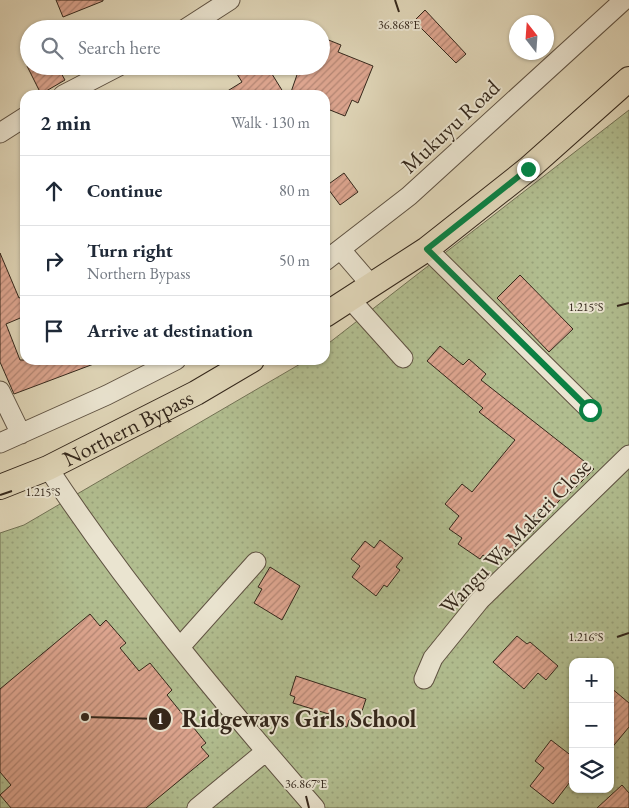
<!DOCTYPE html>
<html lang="en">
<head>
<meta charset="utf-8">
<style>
  :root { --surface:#fff; --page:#f2f2f3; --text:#1f2937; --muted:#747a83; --line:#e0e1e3 }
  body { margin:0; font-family:"EB Garamond",serif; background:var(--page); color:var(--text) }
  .controls { position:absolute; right:15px; bottom:15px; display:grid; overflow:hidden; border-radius:10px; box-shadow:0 1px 4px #0004 }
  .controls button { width:45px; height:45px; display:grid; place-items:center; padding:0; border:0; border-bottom:1px solid var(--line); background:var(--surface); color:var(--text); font:25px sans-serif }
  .compass { position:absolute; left:509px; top:15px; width:45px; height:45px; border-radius:50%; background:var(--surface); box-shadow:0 1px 4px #0004; rotate:343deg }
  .stop { position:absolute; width:15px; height:15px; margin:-11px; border:4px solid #0b8043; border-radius:50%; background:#fff }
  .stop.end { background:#0b8043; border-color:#fff; box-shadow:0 1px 5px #0008 }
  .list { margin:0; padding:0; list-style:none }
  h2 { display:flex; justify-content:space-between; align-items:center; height:65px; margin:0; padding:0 20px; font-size:21px }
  h2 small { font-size:16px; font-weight:400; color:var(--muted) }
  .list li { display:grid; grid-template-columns:32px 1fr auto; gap:15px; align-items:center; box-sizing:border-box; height:70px; padding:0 20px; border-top:1px solid var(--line) }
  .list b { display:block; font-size:19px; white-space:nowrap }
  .list p { margin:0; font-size:16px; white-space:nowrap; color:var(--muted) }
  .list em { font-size:16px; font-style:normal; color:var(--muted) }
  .icon { flex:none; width:28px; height:28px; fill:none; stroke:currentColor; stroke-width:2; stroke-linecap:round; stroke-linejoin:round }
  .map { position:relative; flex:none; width:629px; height:808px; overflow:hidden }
  .search { position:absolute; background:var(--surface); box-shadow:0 1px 4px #0004; left:20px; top:20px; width:310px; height:55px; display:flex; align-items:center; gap:12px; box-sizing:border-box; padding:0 18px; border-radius:28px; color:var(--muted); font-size:19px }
  .panel { position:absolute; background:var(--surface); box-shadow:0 1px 4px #0004; left:20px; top:90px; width:310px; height:275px; border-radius:15px }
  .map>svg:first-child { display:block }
  .garden { fill:url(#garden-dots); stroke:#727255; fill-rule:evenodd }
  .building { fill:url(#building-hatch); stroke:#34271b }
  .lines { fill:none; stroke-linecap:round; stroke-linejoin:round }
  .minor-casing { stroke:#5f5242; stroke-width:21 }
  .major-casing { stroke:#34271b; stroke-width:26 }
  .minor { stroke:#eae4d0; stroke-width:19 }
  .major { stroke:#dfd5b7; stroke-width:24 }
  .route { stroke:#0b8043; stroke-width:6 }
  .ticks { fill:none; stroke:#34271b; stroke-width:2 }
  .labels { text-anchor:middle; stroke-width:4; stroke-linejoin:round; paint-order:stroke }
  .street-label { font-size:22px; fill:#34271b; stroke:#eae4d0 }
  .ticks-label { font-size:12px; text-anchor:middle; fill:#34271b; stroke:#eae4d0; stroke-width:4; stroke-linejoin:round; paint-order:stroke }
  .leader { fill:none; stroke:#34271b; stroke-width:2 }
  .callout-dot { fill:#34271b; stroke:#eae4d0; stroke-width:2 }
  .mark-label { font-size:15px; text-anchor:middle; font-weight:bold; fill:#fff }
  .callout-label { font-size:24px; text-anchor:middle; font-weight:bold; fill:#34271b; stroke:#eae4d0; stroke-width:4; stroke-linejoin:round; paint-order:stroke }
</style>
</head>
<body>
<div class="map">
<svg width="629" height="808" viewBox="0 0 629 808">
  <defs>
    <pattern id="garden-dots" width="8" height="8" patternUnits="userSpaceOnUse" patternTransform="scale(1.25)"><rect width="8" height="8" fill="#b1bd8f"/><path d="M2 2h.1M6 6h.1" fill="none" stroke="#99a27b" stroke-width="1.8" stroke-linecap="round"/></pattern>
    <pattern id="building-hatch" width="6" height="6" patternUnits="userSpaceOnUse" patternTransform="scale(1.25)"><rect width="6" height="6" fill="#dda58f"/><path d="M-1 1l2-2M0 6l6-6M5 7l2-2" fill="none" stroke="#b48674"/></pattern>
  </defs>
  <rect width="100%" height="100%" fill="#dfd5b7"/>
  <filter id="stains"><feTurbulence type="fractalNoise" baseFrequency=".004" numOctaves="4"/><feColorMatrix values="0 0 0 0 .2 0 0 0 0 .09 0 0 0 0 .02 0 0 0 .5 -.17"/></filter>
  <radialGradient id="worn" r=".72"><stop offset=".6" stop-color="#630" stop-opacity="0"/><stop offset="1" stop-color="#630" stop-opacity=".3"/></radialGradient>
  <!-- garden -->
  <path class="garden" d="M629 110V808H0V533L24 525 307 360H325V346ZM573 662H610V789H573Z"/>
  <!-- building -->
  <path class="building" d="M56 0H103V1L63 17Z
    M425 10 466 54 456 63 414 21Z
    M326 39 341 45 338 52 373 66 358 103 352 100 345 116 325 108V95H290L300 66H321V49Z
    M27 66H57L65 80 41 94Z
    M232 66H267L285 95H221L242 82Z
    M344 173 358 192 340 205 326 186Z
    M0 253 19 298 25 296V316L6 324 20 360H99V362L14 394 0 362Z
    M520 275 573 329 549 352 497 298Z
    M440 346 463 365 469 359 486 374 481 380 594 469 566 497 564 495 531 534 528 531 513 552 504 545 492 561 483 555 480 559 458 544 462 538 449 529 459 516 445 504 462 484 472 492 515 440 479 412 483 408 427 361Z
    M380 540 403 558 396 567 400 570 387 587 384 585 376 596 352 577 360 566 351 559 365 541 374 548Z
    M270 567 300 586 282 620 254 603 262 589 258 587Z
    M90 614 100 626 106 620 126 643 120 648 139 671 150 663 172 690 167 695 206 743 201 747 209 756 146 808H11L0 795 11 785 0 772V689Z
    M517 636 527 644 530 642 558 666 546 680 538 673 524 689 493 662Z
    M296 676 366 699 358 723 349 720 347 727 330 721 332 715 293 703 295 697 290 695Z
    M610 687 629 703V727L610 750Z
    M551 740 573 757V778L553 804 530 786 544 768 535 761Z
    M622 785 629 793V808H597Z"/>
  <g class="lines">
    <!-- minor casing -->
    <g class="minor-casing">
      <path id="minor" d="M185 29 230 0
        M63 95 119 66
        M0 133 25 117
        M427 249 590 410
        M341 250 372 286
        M325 261 409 196 624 0
        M350 299 403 358
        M0 391 21 434
        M0 443 107 395 176 360
        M48 468C127 588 220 699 315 808
        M180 647 256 562
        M424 679 433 658 480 600 629 455
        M197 808 265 752"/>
    </g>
    <!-- major casing -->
    <g class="major-casing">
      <g id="major">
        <path d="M325 315 427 249 528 169 629 79"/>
        <path id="s1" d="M0 487 48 468 196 393 252 360"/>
      </g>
    </g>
    <!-- minor -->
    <use href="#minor" class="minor"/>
    <!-- major -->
    <use href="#major" class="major"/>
  </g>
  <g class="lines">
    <!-- route -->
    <path class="route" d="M528 169 427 249 590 410"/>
  </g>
  <!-- ticks -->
  <path class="ticks" d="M395 0 399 12M617 306 629 303M0 495 12 491M617 637 629 633M306 796 309 808"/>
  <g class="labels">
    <!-- street labels -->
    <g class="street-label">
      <text transform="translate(450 126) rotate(-43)" y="8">Mukuyu Road</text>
      <text dy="8" stroke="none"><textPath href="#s1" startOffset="141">Northern Bypass</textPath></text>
      <text transform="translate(515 536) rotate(-46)" y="8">Wangu Wa Makeri Close</text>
    </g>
  </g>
  <g class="ticks-label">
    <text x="399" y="29">36.868°E</text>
    <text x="586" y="311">1.215°S</text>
    <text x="43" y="496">1.215°S</text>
    <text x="586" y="641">1.216°S</text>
    <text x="306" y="788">36.867°E</text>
  </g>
  <!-- callouts -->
  <path class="leader" d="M85 717L160 719"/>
  <g class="callout-dot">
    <circle cx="85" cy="717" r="5"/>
    <circle cx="160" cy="719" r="12"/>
  </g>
  <g class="mark-label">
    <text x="160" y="724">1</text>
  </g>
  <g class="callout-label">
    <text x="299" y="727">Ridgeways Girls School</text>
  </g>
  <rect width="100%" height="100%" filter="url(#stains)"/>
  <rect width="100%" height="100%" fill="url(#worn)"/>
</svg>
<div class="controls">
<button>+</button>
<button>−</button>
<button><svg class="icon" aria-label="layers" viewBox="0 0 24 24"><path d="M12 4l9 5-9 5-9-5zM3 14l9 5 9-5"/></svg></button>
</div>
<svg class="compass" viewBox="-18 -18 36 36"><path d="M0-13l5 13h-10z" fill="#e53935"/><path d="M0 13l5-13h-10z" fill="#747a83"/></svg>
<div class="stop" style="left:590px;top:410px"></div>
<div class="stop end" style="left:528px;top:169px"></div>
<div class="search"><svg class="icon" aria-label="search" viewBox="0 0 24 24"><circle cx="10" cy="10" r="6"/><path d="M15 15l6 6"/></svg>Search here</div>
<section class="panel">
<h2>2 min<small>Walk · 130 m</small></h2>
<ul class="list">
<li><svg class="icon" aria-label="ahead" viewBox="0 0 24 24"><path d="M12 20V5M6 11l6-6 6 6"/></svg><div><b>Continue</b></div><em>80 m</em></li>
<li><svg class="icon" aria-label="right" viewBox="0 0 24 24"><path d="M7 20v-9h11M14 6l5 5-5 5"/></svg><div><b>Turn right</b><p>Northern Bypass</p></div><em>50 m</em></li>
<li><svg class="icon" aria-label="arrive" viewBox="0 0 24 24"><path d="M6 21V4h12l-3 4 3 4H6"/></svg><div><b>Arrive at destination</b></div></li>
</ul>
</section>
</div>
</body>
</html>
